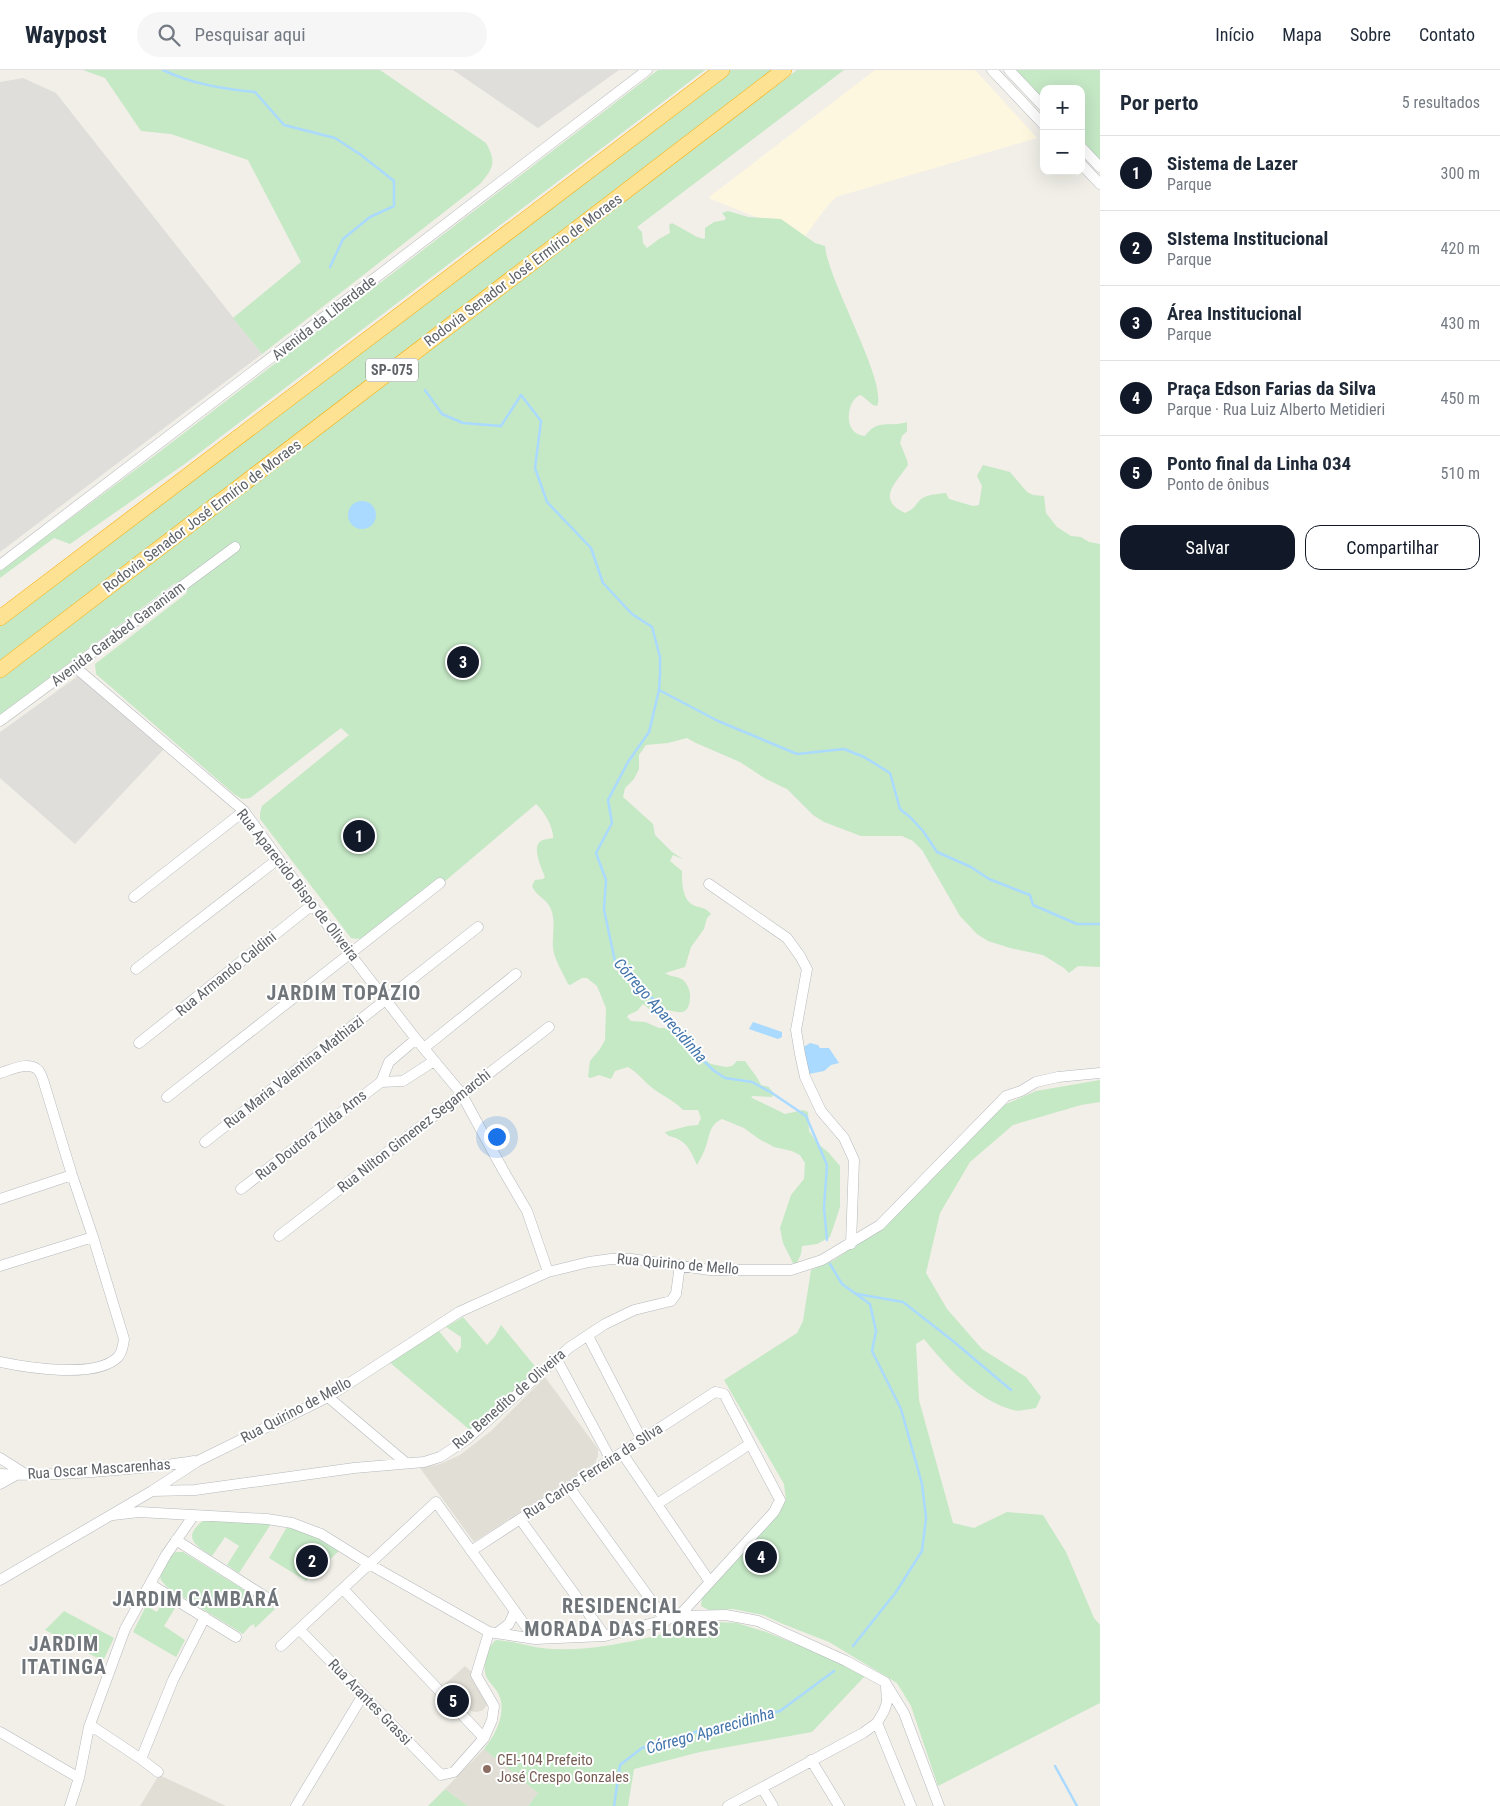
<!DOCTYPE html>
<html lang="pt">
<head>
<meta charset="utf-8">
<style>
  :root { --surface:#fff; --page:#f6f6f7; --text:#1f2937; --muted:#747a83; --line:#e0e1e3; --accent:#111827 }
  body { margin:0; font-family:"Roboto Condensed",sans-serif; background:var(--page); color:var(--text) }
  .controls { position:absolute; right:15px; top:15px; display:grid; overflow:hidden; border-radius:10px; box-shadow:0 5px 20px #0002 }
  .controls button { width:45px; height:45px; display:grid; place-items:center; padding:0; border:0; border-bottom:1px solid var(--line); background:var(--surface); color:var(--text); font:25px sans-serif }
  .you { position:absolute; left:496px; top:1066px; width:18px; height:18px; margin:-12px; border:4px solid #fff; border-radius:50%; background:#1a73e8; box-shadow:0 0 0 8px #1a73e833 }
  .badge { display:grid; place-items:center; width:32px; height:32px; border-radius:50%; background:var(--accent); color:#fff; font-size:16px; font-weight:700 }
  .pin { position:absolute; translate:-50% -50%; border:2px solid #fff; box-shadow:0 1px 5px #0006 }
  .list { margin:0; padding:0; list-style:none }
  h2 { display:flex; justify-content:space-between; align-items:center; height:65px; margin:0; padding:0 20px; font-size:21px }
  h2 small { font-size:16px; font-weight:400; color:var(--muted) }
  .list li { display:grid; grid-template-columns:32px 1fr auto; gap:15px; align-items:center; box-sizing:border-box; height:75px; padding:0 20px; border-top:1px solid var(--line) }
  .list b { display:block; font-size:19px; white-space:nowrap }
  .list p { margin:0; font-size:16px; white-space:nowrap; color:var(--muted) }
  .list em { font-size:16px; font-style:normal; color:var(--muted) }
  .actions { display:flex; gap:10px; padding:15px 20px }
  .actions a { flex:1; padding:11px 0; border:1px solid var(--accent); border-radius:15px; text-align:center; font-size:18px; color:var(--accent) }
  .actions .main { background:var(--accent); color:#fff }
  .icon { flex:none; width:28px; height:28px; fill:none; stroke:currentColor; stroke-width:2; stroke-linecap:round; stroke-linejoin:round }
  .map { position:relative; flex:none; width:1100px; height:1736px; overflow:hidden }
  header { display:flex; align-items:center; gap:30px; box-sizing:border-box; height:70px; padding:0 25px; background:var(--surface); border-bottom:1px solid var(--line) }
  header strong { font-size:24px }
  nav { display:flex; gap:28px; margin-inline-start:auto; font-size:18px }
  .search { width:350px; height:45px; background:var(--page); display:flex; align-items:center; gap:12px; box-sizing:border-box; padding:0 18px; border-radius:28px; color:var(--muted); font-size:19px }
  main { display:flex }
  aside { flex:1; background:var(--surface) }
  .map>svg:first-child { display:block }
  .commercial { fill:#fef7e0 }
  .industrial { fill:#e0deda }
  .education { fill:#e1ded6 }
  .green { fill:#c5e8c5 }
  .water { fill:#aadaff }
  .lines { fill:none; stroke-linecap:round; stroke-linejoin:round }
  .stream { stroke:#aadaff; stroke-width:2.5 }
  .minor-casing { stroke:#b5b8bc; stroke-width:11 }
  .highway-casing { stroke:#f9ab00; stroke-width:16 }
  .minor { stroke:#fff; stroke-width:10 }
  .highway { stroke:#fde293; stroke-width:15 }
  .education-dot { fill:#8d6e63; stroke:#fff; stroke-width:2 }
  .labels { text-anchor:middle; stroke-width:4; stroke-linejoin:round; paint-order:stroke }
  .shield { fill:#fff; stroke:#8f9295; stroke-width:1 }
  .shield-label { font-size:14px; font-weight:bold; fill:#5f6368 }
  .street-label { font-size:15px; fill:#5f6368; stroke:#fff }
  .education-label { font-size:15px; fill:#785e54; stroke:#fff; text-anchor:start }
  .water-label { font-size:16px; font-style:italic; fill:#4174aa; stroke:#fff }
  .district-label { font-size:20px; font-weight:bold; letter-spacing:1px; fill:#70757a; stroke:#fff }
</style>
</head>
<body>
<header>
<strong>Waypost</strong>
<div class="search"><svg class="icon" aria-label="search" viewBox="0 0 24 24"><circle cx="10" cy="10" r="6"/><path d="M15 15l6 6"/></svg>Pesquisar aqui</div>
<nav><a>Início</a><a>Mapa</a><a>Sobre</a><a>Contato</a></nav>
</header>
<main>
<div class="map">
<svg width="1100" height="1736" viewBox="0 0 1100 1736">
  <rect width="100%" height="100%" fill="#f1efe8"/>
  <!-- commercial -->
  <path class="commercial" d="M875 0H975L1037 68 836 127 825 139 805 166 708 128Z"/>
  <!-- industrial -->
  <path class="industrial" d="M453 0H619L538 58Z
    M23 8 56 23 262 284 0 482V12Z
    M78 606 164 679 75 774 0 708V662Z"/>
  <!-- education -->
  <path class="education" d="M545 1307 598 1379V1386L595 1393 474 1472 420 1398 440 1394 460 1385 491 1361Z
    M465 1596 473 1603 488 1634 483 1640 477 1642 471 1641 445 1614Z
    M484 1679 538 1723 528 1736H468L445 1719Z
    M159 1705 226 1736H140Z"/>
  <!-- green -->
  <path class="green" d="M83 0H380L486 73C497 93 493 98 480 114L262 284 233 248 301 192 248 90 171 64 141 61 105 8Z
    M658 0H705L186 393 70 474 54 468 0 508V501L154 386Z
    M727 0H773L0 591V554Z
    M797 0H844L637 157 642 162 643 173 647 178 659 169 670 163 669 155 672 153 697 167 704 169 705 168V158L714 152 725 150 726 148 722 143 728 141 748 147 781 149 815 173 825 176C828 211 888 313 877 336L873 335 861 325C848 327 840 364 865 366 878 348 889 358 907 352V361L902 366 900 373 907 390 908 395C895 414 876 429 905 443 914 439 913 438 919 431 925 424 938 424 946 423L949 429 973 436 979 435 982 416 977 406 983 395 1010 402 1027 422 1033 425 1044 426 1046 443 1057 457 1071 466 1081 467 1089 472 1100 474V897L1078 896 1069 903 1064 898 1043 885 1010 878 988 871 977 864 960 846 922 780 913 771 902 766H861L824 752 813 745 787 719 766 709 740 692 696 673 687 668 668 673 646 675 639 685V699L634 709 625 718 623 727 653 754 655 765 672 782 683 789 673 785 670 791 682 801C682 813 682 829 693 835 699 838 706 837 711 844L707 848 704 859 691 877 685 897 665 903C670 907 678 906 683 910 687 913 691 922 690 927 689 952 673 938 661 940 658 940 656 942 654 943L643 934 637 941 628 945 627 947 631 951 645 952 659 958H665L682 967 696 984 711 994 726 997 732 996 737 991H745C751 1000 757 1006 761 1015L769 1017 774 1024 772 1027 753 1026 751 1027 752 1028 785 1044 803 1040 808 1042 809 1061 817 1073 828 1082 840 1096V1137L830 1167 817 1174 802 1176 801 1184 797 1193H793L783 1173 780 1158 791 1125 804 1109 805 1093 800 1085 792 1081 774 1077 759 1069 744 1058 722 1049C709 1055 710 1065 706 1076 704 1083 700 1089 697 1095 692 1084 688 1073 676 1068 671 1066 668 1067 665 1062L688 1056 698 1055 701 1048 698 1040H683C673 1029 660 1025 650 1016 641 1008 639 1004 628 997L615 1001 611 1009 599 1005 591 1008 588 1007 590 991 600 979 605 970 606 938 597 916 587 908H582L570 915 568 914C563 903 554 889 553 878 552 865 556 852 551 839 547 829 536 826 532 816L535 810 543 809 545 807C542 799 531 777 541 771 544 769 550 769 553 768 554 758 544 741 536 734L444 812 440 807 371 863C364 868 359 870 351 868L260 749V743L262 736 349 665 341 658 250 728 242 729 234 724 96 604 95 594 99 591 187 523 175 513 0 645V608Z
    M1016 0H1100V91L1081 70V19H1044V30Z
    M1100 1010V1032L1081 1035 1013 1055 970 1092 940 1143 926 1203 947 1239 982 1279 1026 1307 1041 1327 1036 1338C1029 1339 1019 1342 1013 1340 975 1329 948 1298 924 1269L916 1274 919 1330 953 1453 974 1458 1007 1442 1043 1445 1066 1482 1094 1548 1100 1555V1633L938 1716 911 1636 897 1613 829 1572 783 1554 763 1545 733 1539 709 1540 701 1536 702 1528 776 1446 786 1430 784 1414 724 1310 797 1263 803 1251 811 1200 834 1190 885 1156 1004 1035 1036 1021Z
    M463 1247 487 1275 495 1266 501 1255 538 1300 470 1360 388 1291 438 1260 457 1283 461 1277V1267L446 1257Z
    M205 1449 271 1454 239 1503 227 1495 239 1476 225 1467 212 1486C193 1474 182 1467 205 1449Z
    M287 1457 320 1468 339 1481 306 1511 269 1488Z
    M176 1482H183L275 1539 255 1558 254 1554 250 1556 243 1564 167 1517C166 1516 162 1511 161 1510 158 1502 170 1486 176 1482Z
    M163 1531 175 1538 164 1556 185 1570 176 1587 133 1562 146 1536 157 1542Z
    M64 1541 114 1568 103 1591 45 1560Z
    M716 1552 737 1553 766 1562 835 1590 865 1606 812 1662 700 1682 634 1699 628 1736H528L538 1723 484 1679C495 1665 507 1644 499 1625 496 1618 489 1613 486 1606 482 1595 488 1576 496 1570 516 1571 534 1579 553 1579 609 1582 663 1562 716 1552Z
    M445 1719 468 1736H428Z"/>
  <!-- water -->
  <path class="water" d="M348 445a14 14 0 1 1 28 0a14 14 0 1 1-28 0Z
    M753 952 782 962V967L778 969 749 959Z
    M810 973 818 975 820 978H829L839 993 831 995 824 1001 809 1004 802 978Z"/>
  <g class="lines">
    <!-- stream -->
    <path class="stream" d="M163 0C192 14 223 19 255 22L284 55 335 68 361 85 394 111V136L370 147 343 169 330 197
      M425 320 442 344 463 353 501 356 521 325 541 351 535 398 547 432 591 478 603 513 632 544 652 557
      M652 557 660 587V604L659 620 649 662 628 692 608 730 612 753 596 783 606 810 604 840 615 891 638 909 643 921 658 933 681 968 713 1000 725 1008 752 1012 772 1023 806 1046 827 1095 824 1138 827 1170
      M659 620 718 651 797 684 844 679 864 687 890 703 900 739 910 747 923 761 937 782 971 797 989 809 1030 825 1033 835 1077 854H1100
      M830 1194 842 1214 870 1234 876 1261 872 1281 901 1339 922 1414 926 1448 922 1481 896 1522 853 1576
      M857 1224 903 1232 953 1271 1011 1320
      M1055 1696 1077 1736
      M614 1736 620 1695 642 1678 719 1655 780 1641 834 1601"/>
    <!-- minor casing -->
    <g class="minor-casing">
      <path id="minor" d="M992 0 1044 55
        M1009 0 1044 37
        M1081 77 1100 97
        M1081 94 1100 114
        M0 495 647 0
        M75 597 244 741 312 835 416 969 461 1023 503 1100 527 1141 548 1202
        M0 651 235 477
        M709 814 787 868 800 886 807 899 796 960 800 984 805 1007 821 1041 844 1068 854 1090 851 1174
        M134 827 244 741
        M136 899 278 789
        M139 973 312 835
        M424 978 516 904
        M0 1003C11 1000 30 990 39 1001 41 1004 43 1009 44 1013L72 1105 93 1167 124 1269C123 1275 123 1281 118 1287 96 1309 28 1298 0 1292
        M381 1012 403 1011 434 991
        M167 1027 440 813
        M205 1072 478 857
        M241 1119 381 1012 389 992 416 969
        M0 1129 72 1105
        M279 1166 549 957
        M0 1196 93 1167
        M588 1266 642 1370
        M556 1288 611 1390
        M328 1327 406 1393
        M622 1383 710 1512
        M0 1388 25 1404
        M0 1404C31 1406 62 1404 93 1402 127 1399 161 1397 194 1391
        M0 1414 16 1405
        M569 1417 666 1551
        M152 1421 195 1420 354 1398 424 1392 440 1387 466 1370 570 1277 605 1254 634 1240 671 1231 676 1224 680 1195
        M657 1434 750 1374
        M113 1445 139 1442 267 1449 292 1453 321 1464 369 1494 489 1562 535 1569 605 1566 679 1546 726 1545 758 1551 846 1591 885 1612 904 1643 939 1736
        M520 1449 605 1566
        M176 1470 272 1531
        M471 1481 715 1322 724 1324 780 1430 774 1442 679 1546
        M0 1510 152 1421 198 1391 328 1327 459 1242 548 1202 589 1192 611 1189H631L710 1200H791L822 1190 880 1155 1006 1026 1021 1021 1036 1012 1058 1007 1100 1003
        M150 1514 236 1567
        M343 1519 484 1668
        M299 1559 441 1705 454 1702 484 1668 492 1650 494 1636 476 1605 489 1562
        M497 1563 509 1554 515 1541
        M281 1576 436 1432 535 1569
        M877 1653 911 1736
        M90 1655 141 1689 158 1702
        M0 1662 79 1708
        M141 1689 173 1610 205 1547
        M811 1690 839 1736
        M762 1718 773 1736
        M70 1736 79 1708 89 1657 125 1559 166 1485 194 1445
        M296 1736 363 1625
        M728 1736 863 1663 877 1653 884 1641 887 1632 886 1617"/>
    </g>
    <!-- highway casing -->
    <g class="highway-casing">
      <path id="highway" d="M0 548 722 0
        M0 600 784 0"/>
    </g>
    <!-- minor -->
    <use href="#minor" class="minor"/>
    <!-- highway -->
    <use href="#highway" class="highway"/>
  </g>
  <!-- markers -->
  <circle class="education-dot" cx="487" cy="1699" r="5"/>
  <g class="labels">
    <!-- shield labels -->
    <rect class="shield" x="366" y="288.5" width="52" height="23" rx="4"/>
    <g class="shield-label">
      <text x="392" y="305">SP-075</text>
    </g>
    <!-- street labels -->
    <g class="street-label">
      <text transform="translate(523 200) rotate(-37)" y="5">Rodovia Senador José Ermírio de Moraes</text>
      <text transform="translate(324 248) rotate(-38)" y="5">Avenida da Liberdade</text>
      <text transform="translate(202 446) rotate(-37)" y="5">Rodovia Senador José Ermírio de Moraes</text>
      <text transform="translate(118 564) rotate(-37)" y="5">Avenida Garabed Gananiam</text>
      <text transform="translate(298 815) rotate(52)" y="5">Rua Aparecido Bispo de Oliveira</text>
      <text transform="translate(226 904) rotate(-39)" y="5">Rua Armando Caldini</text>
      <text transform="translate(294 1002) rotate(-38)" y="5">Rua Maria Valentina Mathiazi</text>
      <text transform="translate(414 1061) rotate(-38)" y="5">Rua Nilton Gimenez Segamarchi</text>
      <text transform="translate(311 1065) rotate(-38)" y="5">Rua Doutora Zilda Arns</text>
      <text transform="translate(678 1194) rotate(5)" y="5">Rua Quirino de Mello</text>
      <text transform="translate(509 1329) rotate(-41)" y="5">Rua Benedito de Oliveira</text>
      <text transform="translate(296 1340) rotate(-28)" y="5">Rua Quirino de Mello</text>
      <text transform="translate(99 1399) rotate(-4)" y="5">Rua Oscar Mascarenhas</text>
      <text transform="translate(593 1401) rotate(-33)" y="5">Rua Carlos Ferreira da SIlva</text>
      <text transform="translate(370 1632) rotate(46)" y="5">Rua Arantes Grassi</text>
    </g>
    <!-- education labels -->
    <g class="education-label">
      <text x="497" y="1695">CEI-104 Prefeito<tspan x="497" dy="17">José Crespo Gonzales</tspan></text>
    </g>
    <!-- water labels -->
    <g class="water-label">
      <text transform="translate(661 940) rotate(49)" y="6">Córrego Aparecidinha</text>
      <text transform="translate(710 1660) rotate(-16)" y="6">Córrego Aparecidinha</text>
    </g>
    <!-- district labels -->
    <g class="district-label">
      <text x="344" y="930">JARDIM TOPÁZIO</text>
      <text x="196" y="1536">JARDIM CAMBARÁ</text>
      <text x="622" y="1543">RESIDENCIAL<tspan x="622" dy="23">MORADA DAS FLORES</tspan></text>
      <text x="64" y="1581">JARDIM<tspan x="64" dy="23">ITATINGA</tspan></text>
    </g>
  </g>
</svg>
<div class="controls">
<button>+</button>
<button>−</button>
</div>
<div class="you"></div>
<div class="pin badge" style="left:359px;top:766px">1</div>
<div class="pin badge" style="left:312px;top:1491px">2</div>
<div class="pin badge" style="left:463px;top:592px">3</div>
<div class="pin badge" style="left:761px;top:1487px">4</div>
<div class="pin badge" style="left:453px;top:1631px">5</div>
</div>
<aside>
<h2>Por perto<small>5 resultados</small></h2>
<ul class="list">
<li><span class="badge">1</span><div><b>Sistema de Lazer</b><p>Parque</p></div><em>300 m</em></li>
<li><span class="badge">2</span><div><b>SIstema Institucional</b><p>Parque</p></div><em>420 m</em></li>
<li><span class="badge">3</span><div><b>Área Institucional</b><p>Parque</p></div><em>430 m</em></li>
<li><span class="badge">4</span><div><b>Praça Edson Farias da Silva</b><p>Parque · Rua Luiz Alberto Metidieri</p></div><em>450 m</em></li>
<li><span class="badge">5</span><div><b>Ponto final da Linha 034</b><p>Ponto de ônibus</p></div><em>510 m</em></li>
</ul>
<div class="actions"><a class="main">Salvar</a><a>Compartilhar</a></div>
</aside>
</main>
</body>
</html>
